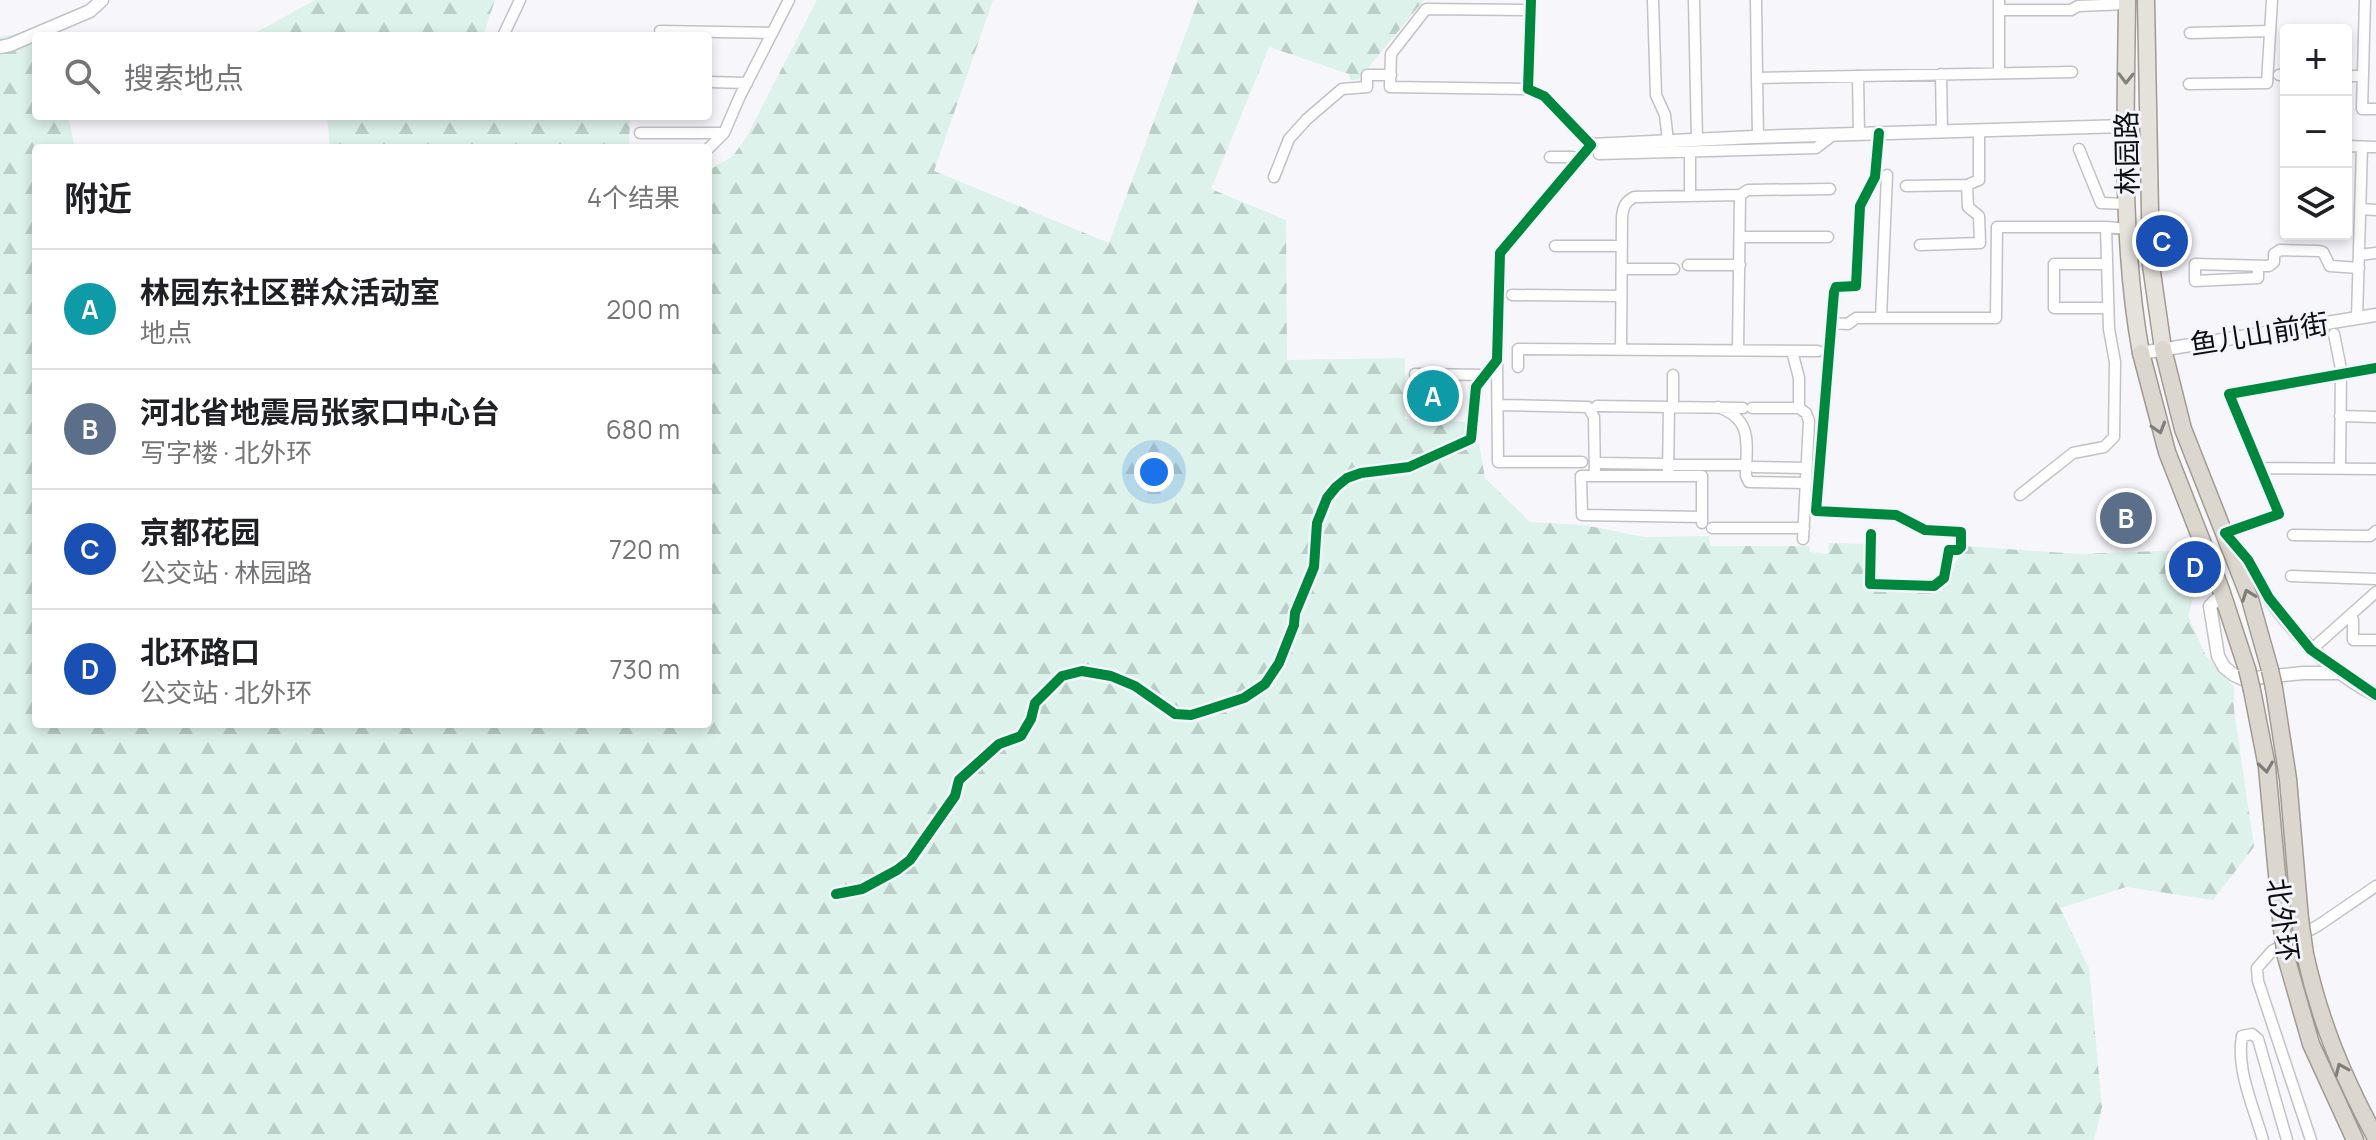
<!DOCTYPE html>
<html lang="zh">
<head>
<meta charset="utf-8">
<style>
  :root { --surface:#fff; --page:#f2f2f2; --text:#202124; --muted:#757577; --line:#e0e0e0; --accent:#5f5f64 }
  body { margin:0; font-family:Manrope,"Noto Sans SC",sans-serif; background:var(--page); color:var(--text) }
  .controls { position:absolute; right:24px; top:24px; display:grid; overflow:hidden; border-radius:8px; box-shadow:0 4px 12px #0003 }
  .controls button { width:72px; height:72px; display:grid; place-items:center; padding:0; border:0; border-bottom:2px solid var(--line); background:var(--surface); color:var(--text); font:40px sans-serif }
  .you { position:absolute; left:1154px; top:472px; width:28px; height:28px; margin:-20px; border:6px solid #fff; border-radius:50%; background:#1a73e8; box-shadow:0 0 0 12px #1a73e833 }
  .badge { display:grid; place-items:center; width:52px; height:52px; border-radius:50%; background:var(--accent); color:#fff; font-size:26px; font-weight:700 }
  .pin { position:absolute; translate:-50% -50%; border:4px solid #fff; box-shadow:0 2px 8px #0006 }
  .list { margin:0; padding:0; list-style:none }
  h2 { display:flex; justify-content:space-between; align-items:center; height:104px; margin:0; padding:0 32px; font-size:34px }
  h2 small { font-size:26px; font-weight:400; color:var(--muted) }
  .list li { display:grid; grid-template-columns:52px 1fr auto; gap:24px; align-items:center; box-sizing:border-box; height:120px; padding:0 32px; border-top:2px solid var(--line) }
  .list b { display:block; font-size:30px; white-space:nowrap }
  .list p { margin:0; font-size:26px; white-space:nowrap; color:var(--muted) }
  .list em { font-size:26px; font-style:normal; color:var(--muted) }
  .icon { flex:none; width:44px; height:44px; fill:none; stroke:currentColor; stroke-width:2; stroke-linecap:round; stroke-linejoin:round }
  .map { position:relative; flex:none; width:2376px; height:1140px; overflow:hidden }
  .search { position:absolute; background:var(--surface); box-shadow:0 4px 12px #0003; left:32px; top:32px; width:680px; height:88px; display:flex; align-items:center; gap:20px; box-sizing:border-box; padding:0 28px; border-radius:8px; color:var(--muted); font-size:30px }
  .panel { position:absolute; background:var(--surface); box-shadow:0 4px 12px #0003; left:32px; top:144px; width:680px; height:584px; border-radius:8px }
  .map>svg:first-child { display:block }
  .forest { fill:url(#forest-firs) }
  .lines { fill:none; stroke-linecap:round; stroke-linejoin:round }
  .minor-casing { stroke:#c2c2c6; stroke-width:13 }
  .tertiary-casing { stroke:#c2c2c6; stroke-width:15 }
  .primary-casing { stroke:#a29a90; stroke-width:19 }
  .trunk-casing { stroke:#a29a90; stroke-width:19 }
  .minor { stroke:#fefefe; stroke-width:10 }
  .tertiary { stroke:#fefefe; stroke-width:12 }
  .primary { stroke:#e5e1db; stroke-width:16 }
  .trunk { stroke:#dcd7ce; stroke-width:16 }
  .trunk-bridge-casing { stroke:#a29a90; stroke-width:19; stroke-linecap:butt }
  .trunk-bridge { stroke:#dcd7ce; stroke-width:16 }
  .cycleway-casing { stroke:#f4f4fd; stroke-width:15 }
  .cycleway { stroke:#00873e; stroke-width:10 }
  .oneway { stroke:#848281 }
  .oneway2 { stroke:#7f7d79 }
  .labels { text-anchor:middle; stroke-width:6; stroke-linejoin:round; paint-order:stroke }
  .street-label { font-size:28px; fill:#0e0e12; stroke:#f4f4fd }
</style>
</head>
<body>
<div class="map">
<svg width="2376" height="1140" viewBox="0 0 2376 1140">
  <defs>
    <pattern id="forest-firs" width="22" height="20" patternUnits="userSpaceOnUse" patternTransform="scale(2)"><rect width="22" height="20" fill="#ddf2ea"/><path d="M5 1l3.5 6h-7zM16 11l3.5 6h-7z" fill="#bccec8"/></pattern>
  </defs>
  <rect width="100%" height="100%" fill="#f6f6fb"/>
  <!-- forest -->
  <path class="forest" d="M315 0H495L483 36H261L257 32Z
    M817 0H993L934 171 1109 243 1198 0H1424L1358 80H1350L1349 74 1269 47 1211 189 1286 220 1287 360 1405 358V419L1468 422 1478 438 1485 478 1530 522 1584 525 1644 537 1709 536 1710 546H1809L1810 552 1828 554 1829 543 1865 544 1866 588 1942 590 1964 546 2078 554 2187 550 2193 598 2188 616 2206 656 2234 687V710L2254 847 2213 900 2126 887 2060 908 2089 968 2102 1107 2094 1140H0V37L49 27 51 36H36V116H68L75 148H36V724H708V171L733 156 747 136Z
    M327 116H630L629 148H330Z"/>
  <g class="lines">
    <!-- minor casing -->
    <g class="minor-casing">
      <path id="minor" d="M1653 0 1656 95 1665 115 1668 141
        M1694 0 1697 140
        M1756 0 1757 78 2072 72
        M1999 0V73
        M2365 0 2362 109H2376
        M1999 10H2071L2078 6 2127 4
        M660 31 772 33
        M2190 33 2270 31
        M503 36 520 0
        M1941 74 1942 132
        M2279 75H2286
        M1858 76 1859 134
        M2346 76H2363
        M1757 78 1758 137
        M708 82 747 83
        M2189 84 2267 83 2272 0
        M1528 89 1390 87 1391 54 1426 9 1530 10
        M640 133H724
        M2346 146 2376 147
        M708 149 724 133 740 96 789 0
        M2079 149 2101 203 2128 204
        M1690 152V195
        M1599 154 1816 148 1833 135
        M1550 157H1573
        M1887 175 1881 318H1996L1997 227H2106
        M1274 177 1289 139 1307 119 1342 89 1367 87V75H1391
        M1967 185 1979 180V131
        M1906 186 1967 185 1968 207 1979 216 1980 243 1920 245
        M2360 209 2376 210
        M1740 237H1828
        M1555 246H1622
        M2359 255 2376 253
        M2101 264H2054V308H2108
        M1688 265H1740
        M2258 266V278L2195 281V264L2269 266 2274 262V254L2280 250 2319 251 2323 252 2330 266 2359 268
        M1622 269H1674
        M1512 295 1621 296
        M2357 318 2362 147
        M1832 323 1848 324 1856 318H1881
        M2334 334 2341 369 2340 468
        M1621 349 1622 217C1623 207 1625 202 1634 197L1740 195 1748 190 1830 189
        M1738 350 1740 195
        M1792 351 1799 378V408L1806 413 1809 421 1803 539
        M1497 361 1498 462H1582
        M1518 367V349L1818 351
        M1415 374 1485 375
        M1498 405 1588 407 1594 417 1595 476
        M1597 406 1743 408
        M1673 407V375
        M1718 407C1754 420 1746 444 1746 476L1749 482 1806 483
        M1752 408H1799
        M2340 416 2376 417
        M1601 463 1668 464
        M1675 465H1746
        M1754 467 1806 468
        M2260 468 2376 469
        M1668 475 1669 407
        M2020 495 2073 453 2104 447 2114 437 2115 362 2109 329 2106 227 2129 229
        M1702 517 1582 515 1581 476H1702V523
        M1712 528H1804
        M2225 533 2279 514 2229 394 2376 368
        M1871 534 1870 584 1934 586 1944 578 1949 550H1958L1961 547V532L1925 530 1896 515 1816 511 1834 292 1836 287 1856 286 1860 206 1875 177 1879 133
        M2293 535 2370 536 2376 531
        M2291 576 2376 579
        M2350 615 2353 620V640H2376
        M2311 650 2376 592
        M836 894 862 889 897 870 910 860 955 796 959 780 999 744 1021 736 1031 719 1035 703 1062 676 1082 671 1111 676 1135 686 1175 714 1191 715 1204 711 1244 698 1265 684 1279 663 1294 625 1295 613 1314 567 1317 523 1327 498 1336 487 1347 478 1361 473 1409 467 1471 439 1476 387 1497 360 1500 253 1591 145 1544 96 1528 89 1531 0
        M2263 1140C2254 1108 2236 1070 2242 1036L2252 1034 2258 1039 2287 1140
        M2311 1140 2258 981 2257 968 2272 951 2319 925 2376 886"/>
    </g>
    <!-- tertiary casing -->
    <g class="tertiary-casing">
      <path id="tertiary" d="M0 47 10 45 90 11 102 0
        M1591 145 1754 137 2125 126
        M2141 353 2376 315
        M2230 540C2248 560 2256 579 2271 601 2299 640 2332 673 2376 695
        M2225 603 2216 600 2210 606 2218 656 2224 667 2234 675 2243 679 2303 673H2341"/>
    </g>
    <!-- primary casing -->
    <g class="primary-casing">
      <path id="primary" d="M2127 0C2126 116 2120 239 2141 353
        M2146 0 2151 265 2163 349"/>
    </g>
    <!-- trunk casing -->
    <g class="trunk-casing">
      <path id="trunk" d="M2163 349 2183 429 2250 599 2270 670
        M2141 353 2167 452 2221 590 2247 669
        M2274 688 2288 779 2300 919
        M2252 690 2267 767 2282 929
        M2305 954C2320 1022 2343 1077 2376 1138
        M2286 957 2311 1044 2355 1140"/>
    </g>
    <!-- minor -->
    <use href="#minor" class="minor"/>
    <!-- tertiary -->
    <use href="#tertiary" class="tertiary"/>
    <!-- primary -->
    <use href="#primary" class="primary"/>
    <!-- trunk -->
    <use href="#trunk" class="trunk"/>
    <!-- trunk-bridge casing -->
    <g class="trunk-bridge-casing">
      <path id="trunk-bridge" d="M2247 669 2252 690
        M2270 670 2274 688
        M2300 919 2305 954
        M2282 929 2286 957"/>
    </g>
    <!-- trunk-bridge -->
    <use href="#trunk-bridge" class="trunk-bridge"/>
    <!-- cycleway casing -->
    <g class="cycleway-casing">
      <path id="cycleway" d="M2376 368 2229 394 2279 514 2225 533 2248 560 2269 598 2311 650 2376 695
        M1871 534 1870 584 1934 586 1944 578 1949 550H1958L1961 547V532L1925 530 1896 515 1816 511 1834 292 1836 287 1856 286 1860 206 1875 177 1879 133
        M836 894 862 889 897 870 910 860 955 796 959 780 999 744 1021 736 1031 719 1035 703 1062 676 1082 671 1111 676 1135 686 1175 714 1191 715 1204 711 1244 698 1265 684 1279 663 1294 625 1295 613 1314 567 1317 523 1327 498 1336 487 1347 478 1361 473 1409 467 1471 439 1476 387 1497 360 1500 253 1591 145 1544 96 1528 89 1531 0"/>
    </g>
    <!-- cycleway -->
    <use href="#cycleway" class="cycleway"/>
  </g>
  <!-- one-way arrows -->
  <defs><path id="oneway-chevron" d="M-2-3.5L2.5 0L-2 3.5" fill="none" stroke-width="1.6" stroke-linecap="round" stroke-linejoin="round" transform="scale(2)"/></defs>
  <use class="oneway" href="#oneway-chevron" transform="translate(2126 78) rotate(91)"/>
  <g class="oneway2">
    <use href="#oneway-chevron" transform="translate(2159 428) rotate(73)"/>
    <use href="#oneway-chevron" transform="translate(2248 595) rotate(-110)"/>
    <use href="#oneway-chevron" transform="translate(2266 767) rotate(82)"/>
    <use href="#oneway-chevron" transform="translate(2341 1069) rotate(-114)"/>
  </g>
  <g class="labels">
    <!-- street labels -->
    <g class="street-label">
      <text transform="translate(2127 153) rotate(-91)" y="10">林园路</text>
      <text transform="translate(2259 334) rotate(-9)" y="10">鱼儿山前街</text>
      <text transform="translate(2283 920) rotate(82)" y="10">北外环</text>
    </g>
  </g>
</svg>
<div class="controls">
<button>+</button>
<button>−</button>
<button><svg class="icon" aria-label="layers" viewBox="0 0 24 24"><path d="M12 4l9 5-9 5-9-5zM3 14l9 5 9-5"/></svg></button>
</div>
<div class="you"></div>
<div class="pin badge" style="left:1433px;top:396px;background:#0f9aa8">A</div>
<div class="pin badge" style="left:2126px;top:518px;background:#5c6f8a">B</div>
<div class="pin badge" style="left:2162px;top:241px;background:#1a4fb4">C</div>
<div class="pin badge" style="left:2195px;top:567px;background:#1a4fb4">D</div>
<div class="search"><svg class="icon" aria-label="search" viewBox="0 0 24 24"><circle cx="10" cy="10" r="6"/><path d="M15 15l6 6"/></svg>搜索地点</div>
<section class="panel">
<h2>附近<small>4个结果</small></h2>
<ul class="list">
<li><span class="badge" style="background:#0f9aa8">A</span><div><b>林园东社区群众活动室</b><p>地点</p></div><em>200 m</em></li>
<li><span class="badge" style="background:#5c6f8a">B</span><div><b>河北省地震局张家口中心台</b><p>写字楼 · 北外环</p></div><em>680 m</em></li>
<li><span class="badge" style="background:#1a4fb4">C</span><div><b>京都花园</b><p>公交站 · 林园路</p></div><em>720 m</em></li>
<li><span class="badge" style="background:#1a4fb4">D</span><div><b>北环路口</b><p>公交站 · 北外环</p></div><em>730 m</em></li>
</ul>
</section>
</div>
</body>
</html>
